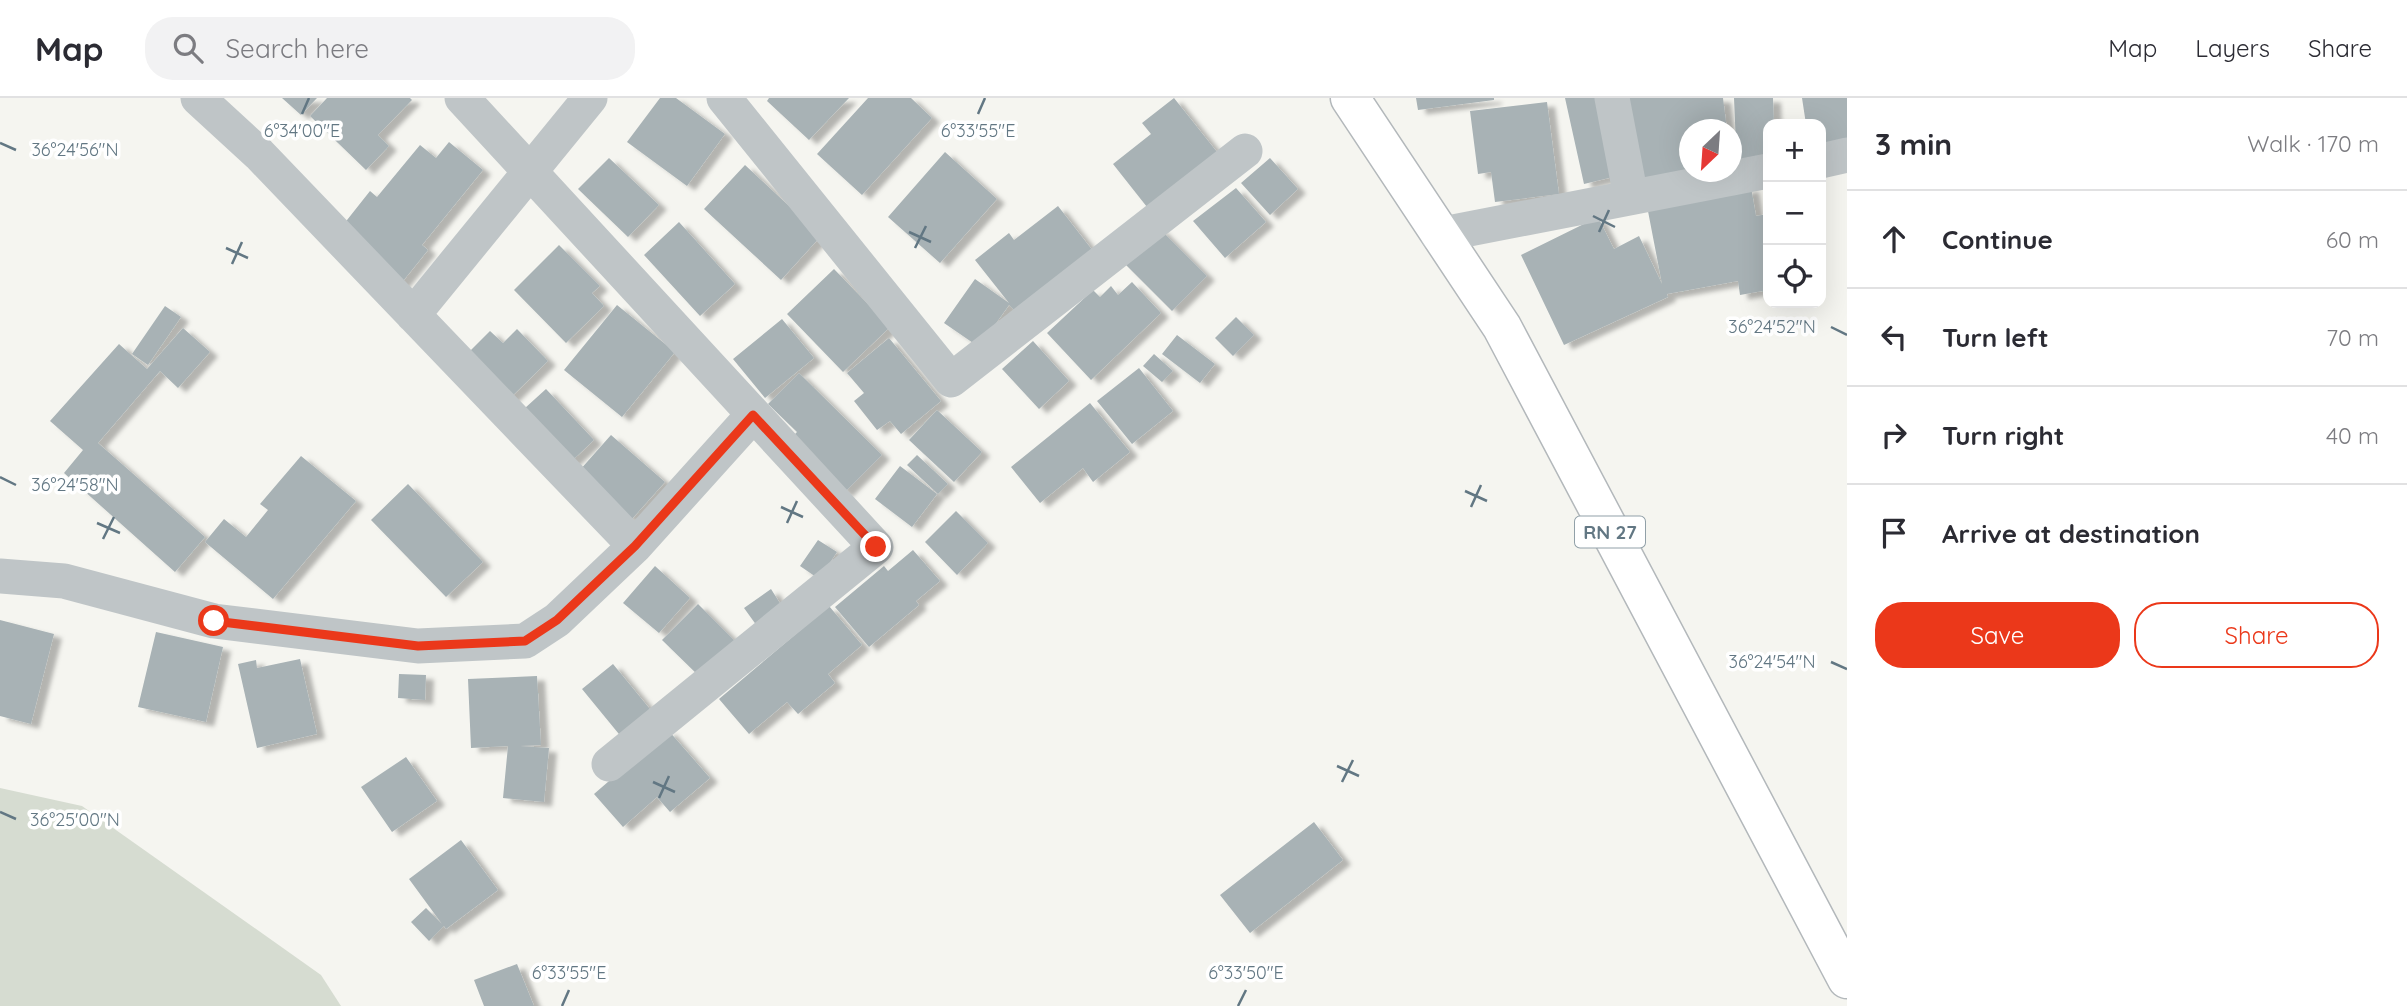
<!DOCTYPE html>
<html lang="en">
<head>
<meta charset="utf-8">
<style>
  :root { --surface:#fff; --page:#f2f2f3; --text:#2b2b33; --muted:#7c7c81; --line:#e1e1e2; --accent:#eb381a }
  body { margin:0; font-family:Quicksand,sans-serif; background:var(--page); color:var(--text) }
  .controls { position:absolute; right:21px; top:21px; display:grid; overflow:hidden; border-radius:14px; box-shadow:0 7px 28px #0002 }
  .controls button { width:63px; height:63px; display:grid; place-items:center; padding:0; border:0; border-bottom:2px solid var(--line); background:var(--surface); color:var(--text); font:35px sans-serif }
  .compass { position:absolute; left:1679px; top:21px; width:63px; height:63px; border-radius:50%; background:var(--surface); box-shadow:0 7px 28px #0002; rotate:205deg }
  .stop { position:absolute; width:21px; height:21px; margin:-16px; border:5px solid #eb381a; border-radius:50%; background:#fff }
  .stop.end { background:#eb381a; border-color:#fff; box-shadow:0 2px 7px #0008 }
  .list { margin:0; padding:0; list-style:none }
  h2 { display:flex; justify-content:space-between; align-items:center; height:91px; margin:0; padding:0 28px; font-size:30px }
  h2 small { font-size:23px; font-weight:400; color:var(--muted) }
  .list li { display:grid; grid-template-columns:46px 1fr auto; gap:21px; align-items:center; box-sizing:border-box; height:98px; padding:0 28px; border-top:2px solid var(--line) }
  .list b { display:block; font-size:26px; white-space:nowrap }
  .list em { font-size:23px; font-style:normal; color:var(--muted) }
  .actions { display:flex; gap:14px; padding:21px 28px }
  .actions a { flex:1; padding:16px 0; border:2px solid var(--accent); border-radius:28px; text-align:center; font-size:24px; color:var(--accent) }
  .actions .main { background:var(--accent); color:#fff }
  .icon { flex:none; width:38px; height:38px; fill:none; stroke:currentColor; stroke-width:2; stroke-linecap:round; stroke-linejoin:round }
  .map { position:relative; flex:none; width:1847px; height:908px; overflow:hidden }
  header { display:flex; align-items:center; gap:42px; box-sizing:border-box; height:98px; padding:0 35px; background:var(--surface); border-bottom:2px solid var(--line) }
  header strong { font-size:33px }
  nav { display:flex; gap:38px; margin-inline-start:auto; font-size:24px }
  .search { width:490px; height:63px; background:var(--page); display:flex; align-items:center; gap:18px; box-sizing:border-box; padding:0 24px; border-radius:28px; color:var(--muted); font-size:26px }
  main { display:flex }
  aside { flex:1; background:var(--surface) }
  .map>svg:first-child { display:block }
  .green { fill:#d6dcd1 }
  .building { fill:#a8b2b5; filter:url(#shadow) }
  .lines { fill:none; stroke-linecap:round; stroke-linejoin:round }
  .primary-casing { stroke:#b3b8bb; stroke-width:41 }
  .minor { stroke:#bfc5c7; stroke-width:35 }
  .primary { stroke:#fff; stroke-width:38 }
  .route { stroke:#eb381a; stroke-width:9 }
  .ticks { fill:none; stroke:#627783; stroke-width:2.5 }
  .labels { text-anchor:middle; stroke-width:7; stroke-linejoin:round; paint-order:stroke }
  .shield { fill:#fff; stroke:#91a0a8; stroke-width:2 }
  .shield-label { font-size:19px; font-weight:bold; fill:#627783 }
  .ticks-label { font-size:18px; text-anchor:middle; fill:#627783; stroke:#fff; stroke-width:7; stroke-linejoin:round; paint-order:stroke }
</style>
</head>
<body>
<header>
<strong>Map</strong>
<div class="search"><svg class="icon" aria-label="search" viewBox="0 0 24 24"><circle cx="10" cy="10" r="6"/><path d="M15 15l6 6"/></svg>Search here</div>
<nav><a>Map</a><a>Layers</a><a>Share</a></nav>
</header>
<main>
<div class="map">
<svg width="1847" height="908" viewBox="0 0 1847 908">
  <defs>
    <filter id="shadow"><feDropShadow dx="8" dy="4.5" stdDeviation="2" flood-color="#0004"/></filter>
  </defs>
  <rect width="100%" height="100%" fill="#f5f5f0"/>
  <!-- green -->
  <path class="green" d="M0 690 82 708 321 877 341 908H0Z"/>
  <!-- building -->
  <path class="building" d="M282 0H317L301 17Z
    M327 0H410L412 2 378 37 389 48 366 72 310 18Z
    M660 0H676L725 36 687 88 627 44Z
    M769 0H849L809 42 767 3Z
    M868 0H911L932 20 862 97 817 56Z
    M1174 0 1217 54 1147 109 1113 66 1151 36 1142 25Z
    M1416 0H1494V2L1418 12Z
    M1565 0H1599L1617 78 1584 86Z
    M1626 0H1723L1727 32H1689V74L1635 83Z
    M1734 0H1773L1774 26H1768V71L1737 72Z
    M1802 0H1847V46L1821 50V26H1806Z
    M1547 4 1559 96 1495 104 1491 74 1478 76 1470 13Z
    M449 44 483 72 422 147 428 152 395 193 332 141 370 93 377 99 420 47 436 60Z
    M945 54 997 101 940 165 888 119Z
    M609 60 659 107 628 139 578 91Z
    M1270 60 1298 91 1270 117 1241 85Z
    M745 67 821 138 781 182 704 111Z
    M1751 89 1756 118 1768 116V192L1740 197 1738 183 1667 196 1668 199 1564 247 1521 157 1598 119 1614 151 1639 138 1662 186 1647 108Z
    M1236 90 1266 124 1225 160 1193 123Z
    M1058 108 1093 153 1015 213 1009 207 979 249 944 225 975 181 1009 205 975 162 1009 135 1014 142Z
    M679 124 735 186 700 218 644 157Z
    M1159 130 1207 178 1172 213 1124 165Z
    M559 147 600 188 592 195 604 208 566 245 514 192Z
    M834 171 890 229 843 274 787 216Z
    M1132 184 1161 215 1091 282 1047 235 1093 192 1100 199 1111 188 1118 197Z
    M617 207 675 254 622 319 564 272Z
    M165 208 181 219 148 267 132 256Z
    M1236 219 1254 237 1233 258 1215 240Z
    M782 221 814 260 765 300 733 261Z
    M183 230 210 254 178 290 160 273 98 345 205 439 175 474 64 375 83 352 50 323 119 246 147 271Z
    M517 231 548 263 502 308 459 264 490 233 503 245Z
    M1177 237 1215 266 1200 285 1162 256Z
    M889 240 941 303 901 336 890 323 877 332 854 303 864 295 847 275Z
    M1033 243 1069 283 1039 311 1002 271Z
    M1154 256 1173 273 1162 284 1143 268Z
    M1139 270 1173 313 1132 346 1097 303Z
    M799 275 882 357 844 395 790 341 797 334 768 306Z
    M546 291 594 342 558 376 503 330Z
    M1090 305 1130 354 1093 384 1083 370 1040 405 1011 369Z
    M937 312 982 354 954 384 909 342Z
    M611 337 665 384 631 422 571 382Z
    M917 357 948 386 938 396 907 367Z
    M301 358 356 403 273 501 205 444 224 421 246 439 268 412 260 406Z
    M900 368 937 396 912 429 875 401Z
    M408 386 483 464 446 499 371 422Z
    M956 413 988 445 957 477 925 444Z
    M818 442 837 454 819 481 800 468Z
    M913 452 940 483 916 503 919 507 869 549 835 509 884 468 888 473Z
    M655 468 690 500 659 535 623 505Z
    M771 491 783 510 757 528 744 510Z
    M698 506 736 544 701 580 662 542Z
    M829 508 862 547 828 576 835 585 798 616 787 604 749 636 719 601Z
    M0 522 54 536 31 626 0 618Z
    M156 534 223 549 206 624 138 609Z
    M300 561 317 636 257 650 238 566 256 562 257 570Z
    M613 566 654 616 623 641 582 591Z
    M399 576 426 577 425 602 398 600Z
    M537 578 541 647 520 648 549 650 544 704 503 700 508 648 471 650 468 581Z
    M668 632 710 680 670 714 657 699 623 729 594 696Z
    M406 659 437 703 392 734 361 689Z
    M1314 724 1343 762 1250 835 1220 797Z
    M461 742 498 792 446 831 444 828 429 843 411 824 426 810 442 826 409 781Z
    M517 866 534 908H484L474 882Z"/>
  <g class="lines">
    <!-- primary casing -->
    <g class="primary-casing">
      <path id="primary" d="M1350 0 1502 229 1847 881"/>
    </g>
    <!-- minor -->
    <path class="minor" d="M198 0 259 56 635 448
      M462 0 876 449 609 666
      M724 0 951 282 1245 53
      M1612 0 1631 99
      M1821 63 1847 57
      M1438 137 1768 73
      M413 217 590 0
      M0 478 64 483 214 523 418 548 525 543 557 522 635 448 753 317"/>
    <!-- primary -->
    <use href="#primary" class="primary"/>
  </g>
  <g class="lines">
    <!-- route -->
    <path class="route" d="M214 523 418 548 525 543 557 522 635 448 753 317 876 449"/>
  </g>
  <!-- ticks -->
  <path class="ticks" d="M302 16 309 0M978 16 985 0M0 45 16 52M1593 118 1615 129M909 134 931 144M1599 134 1609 112M226 150 248 160M915 150 926 128M232 166 242 144M1831 229 1847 237M0 379 16 387M1465 393 1487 403M781 409 803 419M1471 409 1481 387M97 425 120 435M787 425 797 403M103 441 114 419M1831 564 1847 571M1337 668 1359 678M653 684 675 694M1342 684 1353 662M659 700 669 678M0 714 16 721M562 908 569 892M1238 908 1246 892"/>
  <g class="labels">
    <!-- shield labels -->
    <rect class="shield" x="1575" y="418.5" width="70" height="31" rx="5"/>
    <g class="shield-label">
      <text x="1610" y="441">RN 27</text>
    </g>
  </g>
  <g class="ticks-label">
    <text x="302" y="39">6°34'00"E</text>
    <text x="978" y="39">6°33'55"E</text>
    <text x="75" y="58">36°24'56"N</text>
    <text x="1772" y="235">36°24'52"N</text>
    <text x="75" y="393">36°24'58"N</text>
    <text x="1772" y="570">36°24'54"N</text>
    <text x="75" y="728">36°25'00"N</text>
    <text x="569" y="881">6°33'55"E</text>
    <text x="1246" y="881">6°33'50"E</text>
  </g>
</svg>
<div class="controls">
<button>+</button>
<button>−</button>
<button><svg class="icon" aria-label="locate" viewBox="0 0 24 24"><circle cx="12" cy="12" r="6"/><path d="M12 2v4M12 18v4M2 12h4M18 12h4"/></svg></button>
</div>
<svg class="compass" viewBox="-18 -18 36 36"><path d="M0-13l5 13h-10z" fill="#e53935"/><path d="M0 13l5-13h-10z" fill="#7c7c81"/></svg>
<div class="stop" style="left:214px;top:523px"></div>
<div class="stop end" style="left:876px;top:449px"></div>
</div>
<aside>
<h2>3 min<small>Walk · 170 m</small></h2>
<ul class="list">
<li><svg class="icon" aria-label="ahead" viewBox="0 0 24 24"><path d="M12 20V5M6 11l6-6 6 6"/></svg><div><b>Continue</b></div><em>60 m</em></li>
<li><svg class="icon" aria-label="left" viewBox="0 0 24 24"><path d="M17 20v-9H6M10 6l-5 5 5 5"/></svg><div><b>Turn left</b></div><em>70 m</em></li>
<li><svg class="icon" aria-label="right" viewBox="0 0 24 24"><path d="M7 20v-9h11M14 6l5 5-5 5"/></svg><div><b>Turn right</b></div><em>40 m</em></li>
<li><svg class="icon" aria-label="arrive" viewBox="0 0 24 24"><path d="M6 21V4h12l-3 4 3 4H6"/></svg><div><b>Arrive at destination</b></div></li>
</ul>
<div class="actions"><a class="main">Save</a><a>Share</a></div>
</aside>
</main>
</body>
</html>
